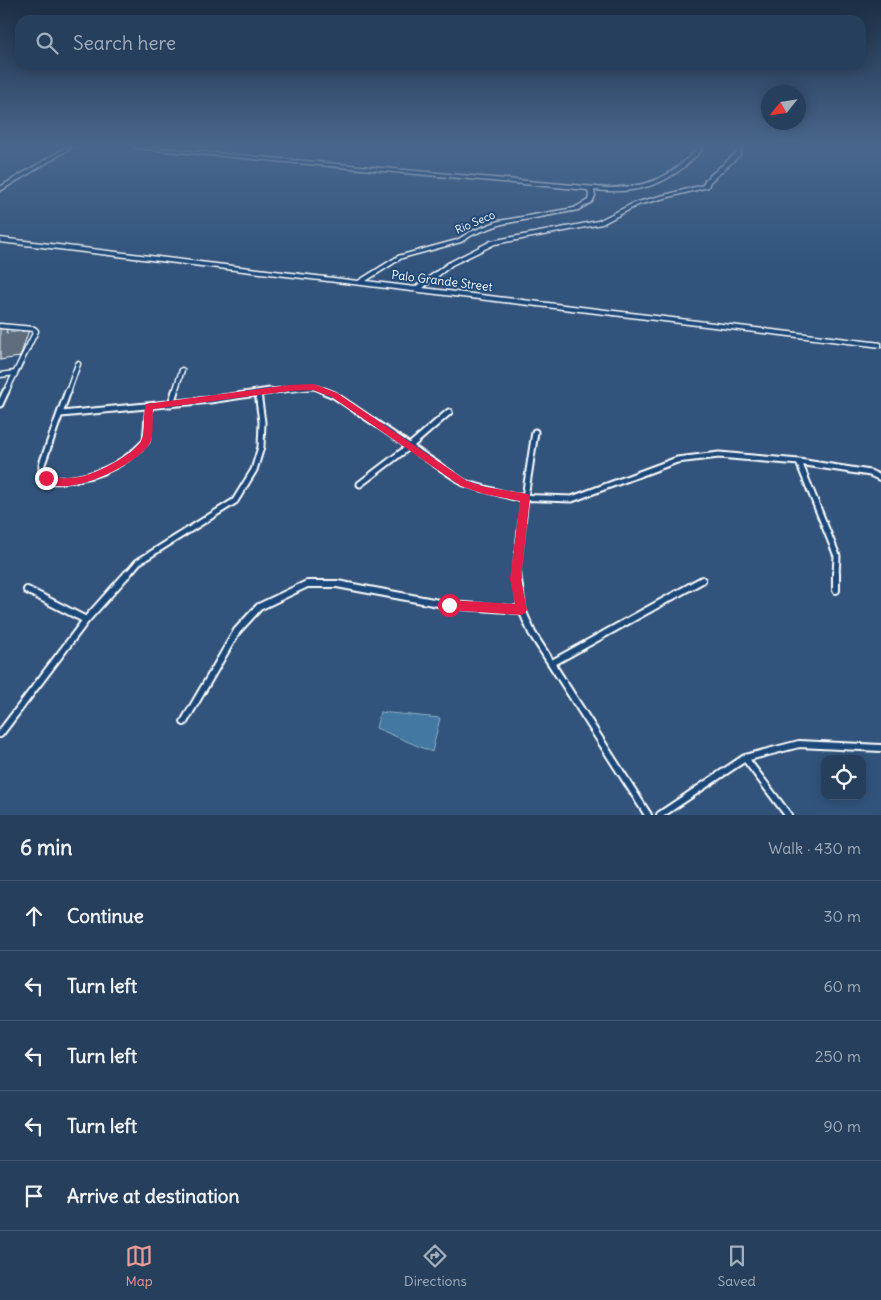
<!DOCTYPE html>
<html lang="en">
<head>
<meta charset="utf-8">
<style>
  :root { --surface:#263f5d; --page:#324a66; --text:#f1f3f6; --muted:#a4afbc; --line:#425872; --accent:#e69b98 }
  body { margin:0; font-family:Delius,sans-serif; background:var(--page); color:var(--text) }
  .controls { position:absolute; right:15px; bottom:15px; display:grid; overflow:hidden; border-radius:10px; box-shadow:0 2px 12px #0003 }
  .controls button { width:45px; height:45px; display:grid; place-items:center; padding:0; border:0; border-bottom:1px solid var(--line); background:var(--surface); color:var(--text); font:25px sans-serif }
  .compass { position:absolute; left:761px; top:85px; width:45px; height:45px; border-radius:50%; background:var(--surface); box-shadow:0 2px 12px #0003; rotate:240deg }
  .stop { position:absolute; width:15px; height:15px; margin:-11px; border:4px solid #e11d48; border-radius:50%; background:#fff }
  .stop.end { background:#e11d48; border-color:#fff; box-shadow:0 1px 5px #0008 }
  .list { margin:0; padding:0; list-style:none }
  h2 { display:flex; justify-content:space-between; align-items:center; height:65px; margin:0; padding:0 20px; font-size:21px }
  h2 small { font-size:16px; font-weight:400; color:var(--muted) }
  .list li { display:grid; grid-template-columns:32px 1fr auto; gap:15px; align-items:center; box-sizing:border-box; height:70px; padding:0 20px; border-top:1px solid var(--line) }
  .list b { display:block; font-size:19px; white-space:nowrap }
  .list em { font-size:16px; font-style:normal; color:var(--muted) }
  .icon { flex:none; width:28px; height:28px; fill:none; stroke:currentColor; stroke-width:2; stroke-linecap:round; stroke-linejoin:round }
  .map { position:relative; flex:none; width:881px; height:815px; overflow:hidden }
  .search { position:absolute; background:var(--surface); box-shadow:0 2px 12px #0003; left:15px; right:15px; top:15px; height:55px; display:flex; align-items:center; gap:12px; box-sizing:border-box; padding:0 18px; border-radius:15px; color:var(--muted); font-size:19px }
  .sheet { height:415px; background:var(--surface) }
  nav { display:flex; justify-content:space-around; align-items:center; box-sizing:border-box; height:70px; border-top:1px solid var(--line); background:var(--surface); font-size:14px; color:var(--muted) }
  nav a { display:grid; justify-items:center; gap:2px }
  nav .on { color:var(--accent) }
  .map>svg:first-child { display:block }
  .water { fill:#4378a1; stroke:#8eaec7 }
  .building { fill:#5f6d7f; stroke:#fff }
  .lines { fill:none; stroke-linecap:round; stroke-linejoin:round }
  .lane-far2-casing { stroke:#fff; stroke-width:7 }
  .lane-far1-casing { stroke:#fff; stroke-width:9 }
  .lane-casing { stroke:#fff; stroke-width:10 }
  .street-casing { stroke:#fff; stroke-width:3 }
  .lane-far2 { stroke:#1f4a7a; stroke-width:4 }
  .lane-far1 { stroke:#1f4a7a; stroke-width:5 }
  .lane { stroke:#1f4a7a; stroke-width:6 }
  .street { fill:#1f4a7a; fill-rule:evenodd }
  .route { fill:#e11d48 }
  .labels { text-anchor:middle; stroke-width:4; stroke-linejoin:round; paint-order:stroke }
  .far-street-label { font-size:11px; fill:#fff; stroke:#1f4a7a }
  .street-label { font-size:12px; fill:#fff; stroke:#1f4a7a }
</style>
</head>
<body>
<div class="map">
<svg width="881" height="815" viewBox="0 0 881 815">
  <rect width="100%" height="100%" fill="#32547c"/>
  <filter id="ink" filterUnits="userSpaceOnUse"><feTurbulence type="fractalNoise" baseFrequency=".02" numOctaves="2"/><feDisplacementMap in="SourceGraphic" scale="10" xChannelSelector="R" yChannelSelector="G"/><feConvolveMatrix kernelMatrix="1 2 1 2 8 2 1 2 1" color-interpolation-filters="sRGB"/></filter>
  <g filter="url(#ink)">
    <!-- water -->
    <path class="water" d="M380 712 440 718 432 752 376 728Z"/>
    <!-- building -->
    <path class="building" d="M0 327 8 328 6 333 29 330 20 357 0 360Z"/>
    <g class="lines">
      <!-- lane-far2 casing -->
      <g class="lane-far2-casing">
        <path id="lane-far2" d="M0 326 34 329 36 331 6 392
          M0 375 15 373
          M68 392 78 364
          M175 392 182 370
          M262 392 314 387 327 392"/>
      </g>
      <!-- lane-far1 casing -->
      <g class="lane-far1-casing">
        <path id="lane-far1" d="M68 391 42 464V473L51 481C89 480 120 469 146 441L149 406
          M324 391 334 395 464 483 514 497 572 499 677 460 719 455 799 462 870 473 881 478
          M0 404 6 391
          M171 404 175 391
          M61 414 210 400 270 391
          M799 462 837 556 836 575
          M360 484 410 446 449 412
          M127 575 138 562 235 501 254 470 261 447 262 422 258 393
          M516 575 525 497 535 432"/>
      </g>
      <!-- lane casing -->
      <g class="lane-casing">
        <path id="lane" d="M517 573 522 610 532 633 648 815
          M27 590 86 620
          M836 590V573
          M552 663 702 580
          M184 722 237 631 259 607 307 584H337L449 605 522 610
          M0 734 86 620 128 573
          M745 758 788 815
          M660 815 745 758 799 744 881 748"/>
      </g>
      <!-- street casing -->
      <g class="street-casing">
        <path id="street" d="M65 148H71L0 191V187Z
          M135 148H157L607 188C649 187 669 179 698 148H703C672 184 640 195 594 190L595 196 592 202 578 210 502 224 474 234 461 242 402 258 366 281 415 287 448 263 491 241 598 221 634 203 703 185 705 180 735 154 737 152 736 148H741V152L739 156 710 182 708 187 638 205 602 224 495 244 452 265 423 288 881 343V347L0 242V238L358 281 398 256 457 240 470 232 499 221 574 208 588 200 589 196 588 190Z"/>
      </g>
      <!-- lane-far2 -->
      <use href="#lane-far2" class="lane-far2"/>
      <!-- lane-far1 -->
      <use href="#lane-far1" class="lane-far1"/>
      <!-- lane -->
      <use href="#lane" class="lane"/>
      <!-- street -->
      <use href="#street" class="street"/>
    </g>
  </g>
  <!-- sky -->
  <linearGradient id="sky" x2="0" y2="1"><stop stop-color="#1c2e44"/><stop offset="0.56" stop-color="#49678e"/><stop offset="1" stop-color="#49678e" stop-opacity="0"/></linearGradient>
  <rect width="881" height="262" fill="url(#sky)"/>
  <!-- route -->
  <path class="route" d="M314 384 337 393 467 481 485 487 528 494 530 497 521 579 527 610 525 613 522 615 449 610 446 609 444 605 446 602 449 600 515 604 510 579 520 501 484 494 461 486 332 397 313 390 289 391 153 409C152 418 154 435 150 443 138 465 59 503 42 478L46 475C58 479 72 479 84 476 99 472 137 453 142 439 146 428 142 415 146 404L289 385Z"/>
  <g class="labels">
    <!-- far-street labels -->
    <g class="far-street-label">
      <text transform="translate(475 222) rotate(-23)" y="4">Rio Seco</text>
    </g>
    <!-- street labels -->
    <g class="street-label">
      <text transform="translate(442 281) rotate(7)" y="4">Palo Grande Street</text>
    </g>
  </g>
</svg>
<div class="controls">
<button><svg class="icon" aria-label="locate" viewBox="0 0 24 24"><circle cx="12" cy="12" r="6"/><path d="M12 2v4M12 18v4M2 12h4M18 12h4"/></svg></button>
</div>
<svg class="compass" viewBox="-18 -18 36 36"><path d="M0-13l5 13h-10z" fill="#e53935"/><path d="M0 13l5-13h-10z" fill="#a4afbc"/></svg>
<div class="stop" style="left:449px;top:605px"></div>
<div class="stop end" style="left:46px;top:478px"></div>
<div class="search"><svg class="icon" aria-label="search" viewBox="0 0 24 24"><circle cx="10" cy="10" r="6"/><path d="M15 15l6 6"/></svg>Search here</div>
</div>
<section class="sheet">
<h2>6 min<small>Walk · 430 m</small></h2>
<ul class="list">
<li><svg class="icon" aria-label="ahead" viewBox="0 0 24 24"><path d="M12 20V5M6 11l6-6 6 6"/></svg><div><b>Continue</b></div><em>30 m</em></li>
<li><svg class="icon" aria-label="left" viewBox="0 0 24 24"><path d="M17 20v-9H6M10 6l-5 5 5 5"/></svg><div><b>Turn left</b></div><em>60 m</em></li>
<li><svg class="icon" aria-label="left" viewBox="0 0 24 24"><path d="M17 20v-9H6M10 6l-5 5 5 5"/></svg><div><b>Turn left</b></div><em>250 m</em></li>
<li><svg class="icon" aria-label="left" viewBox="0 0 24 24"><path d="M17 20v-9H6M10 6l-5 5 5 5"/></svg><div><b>Turn left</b></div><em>90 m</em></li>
<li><svg class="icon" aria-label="arrive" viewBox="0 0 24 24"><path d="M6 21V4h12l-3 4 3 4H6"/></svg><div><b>Arrive at destination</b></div></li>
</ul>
</section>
<nav>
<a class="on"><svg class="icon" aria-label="map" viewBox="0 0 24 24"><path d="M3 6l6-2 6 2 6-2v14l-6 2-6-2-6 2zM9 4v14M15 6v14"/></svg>Map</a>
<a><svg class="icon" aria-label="directions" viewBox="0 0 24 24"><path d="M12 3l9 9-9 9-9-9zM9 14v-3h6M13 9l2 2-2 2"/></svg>Directions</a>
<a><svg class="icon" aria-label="saved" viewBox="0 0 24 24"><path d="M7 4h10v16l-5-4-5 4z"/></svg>Saved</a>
</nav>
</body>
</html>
